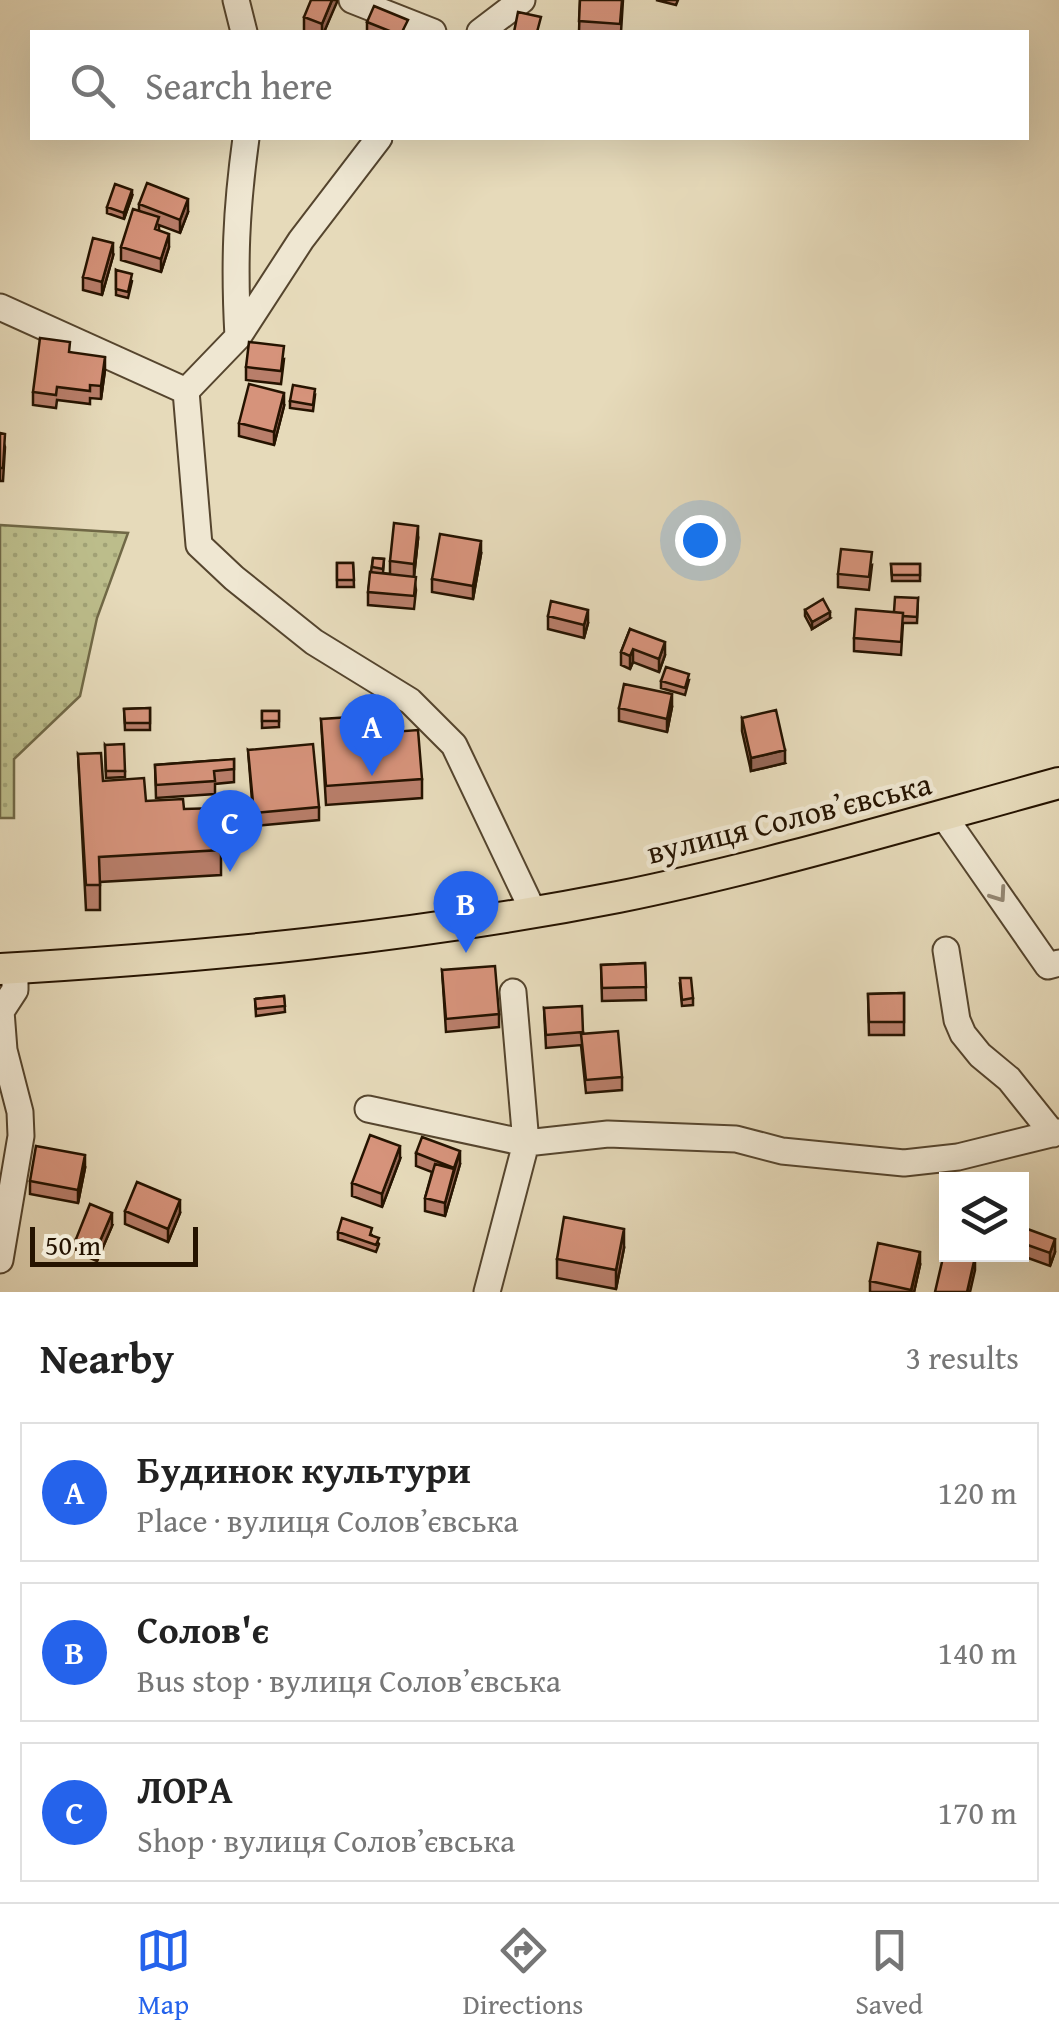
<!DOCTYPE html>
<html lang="en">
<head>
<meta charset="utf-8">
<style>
  :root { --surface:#fff; --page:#f2f2f2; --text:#222; --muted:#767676; --line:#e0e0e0; --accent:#2563eb }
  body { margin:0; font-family:"Gentium Book Plus",serif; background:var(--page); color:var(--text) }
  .controls { position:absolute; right:30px; bottom:30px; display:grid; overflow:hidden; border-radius:0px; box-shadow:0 10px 40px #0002 }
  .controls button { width:90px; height:90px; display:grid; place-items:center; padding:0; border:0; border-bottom:2px solid var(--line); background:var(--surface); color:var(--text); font:50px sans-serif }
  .scale { position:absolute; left:30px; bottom:25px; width:168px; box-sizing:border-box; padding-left:10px; border:5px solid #251300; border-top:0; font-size:28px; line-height:35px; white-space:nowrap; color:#251300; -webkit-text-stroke:8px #efe7d2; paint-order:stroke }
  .you { position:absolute; left:700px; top:540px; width:35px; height:35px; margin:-25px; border:8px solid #fff; border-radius:50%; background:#1a73e8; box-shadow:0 0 0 15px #1a73e833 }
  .badge { display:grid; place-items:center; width:65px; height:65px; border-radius:50%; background:var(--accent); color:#fff; font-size:32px; font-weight:700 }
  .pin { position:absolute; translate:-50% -82px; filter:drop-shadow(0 2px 5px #0008) }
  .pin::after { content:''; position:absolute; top:52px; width:35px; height:30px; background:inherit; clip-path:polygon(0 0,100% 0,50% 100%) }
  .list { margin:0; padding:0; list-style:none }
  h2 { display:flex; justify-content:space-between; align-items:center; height:130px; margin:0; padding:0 40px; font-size:42px }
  h2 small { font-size:32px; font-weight:400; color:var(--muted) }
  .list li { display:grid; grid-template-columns:65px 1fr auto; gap:30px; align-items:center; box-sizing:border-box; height:140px; margin:0 20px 20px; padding:0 20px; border:2px solid var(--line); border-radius:0px }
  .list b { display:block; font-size:38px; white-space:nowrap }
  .list p { margin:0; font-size:32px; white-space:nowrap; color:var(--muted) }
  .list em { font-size:32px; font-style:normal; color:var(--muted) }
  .icon { flex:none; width:55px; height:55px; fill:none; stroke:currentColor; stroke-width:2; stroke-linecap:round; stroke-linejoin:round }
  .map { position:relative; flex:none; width:1059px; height:1292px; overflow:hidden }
  .search { position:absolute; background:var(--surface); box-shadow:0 10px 40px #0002; left:30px; right:30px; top:30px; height:110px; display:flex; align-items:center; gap:25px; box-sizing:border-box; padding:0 35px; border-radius:0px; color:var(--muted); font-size:38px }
  .sheet { height:610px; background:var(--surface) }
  nav { display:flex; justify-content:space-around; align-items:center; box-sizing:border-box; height:140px; border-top:2px solid var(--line); background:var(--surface); font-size:28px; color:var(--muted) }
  nav a { display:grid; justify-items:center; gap:5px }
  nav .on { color:var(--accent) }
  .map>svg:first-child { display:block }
  .grass { fill:url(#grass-dots); stroke:#706846; stroke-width:2.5 }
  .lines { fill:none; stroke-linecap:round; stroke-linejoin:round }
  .minor-casing { stroke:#55452e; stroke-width:29 }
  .major-casing { stroke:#251300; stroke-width:34 }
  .minor { stroke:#efe7d2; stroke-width:25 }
  .major { stroke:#e6daba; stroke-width:30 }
  .wall { fill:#b87e6a; stroke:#251300; stroke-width:2.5 }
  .shaded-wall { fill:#966756; stroke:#251300; stroke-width:2.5 }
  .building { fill:#d6937b; stroke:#251300; stroke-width:2.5 }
  .oneway { stroke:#948874 }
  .labels { text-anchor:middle; stroke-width:9; stroke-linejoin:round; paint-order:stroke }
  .street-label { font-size:32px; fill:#251300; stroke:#efe7d2 }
</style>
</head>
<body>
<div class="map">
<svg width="1059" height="1292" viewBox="0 0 1059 1292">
  <defs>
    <pattern id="grass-dots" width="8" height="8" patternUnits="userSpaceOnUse" patternTransform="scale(2.5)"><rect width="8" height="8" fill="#bcbd8b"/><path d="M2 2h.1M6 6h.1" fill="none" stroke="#a1a276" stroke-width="1.8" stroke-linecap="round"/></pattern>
  </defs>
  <rect width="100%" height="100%" fill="#e6daba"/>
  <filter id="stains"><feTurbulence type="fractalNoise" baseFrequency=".002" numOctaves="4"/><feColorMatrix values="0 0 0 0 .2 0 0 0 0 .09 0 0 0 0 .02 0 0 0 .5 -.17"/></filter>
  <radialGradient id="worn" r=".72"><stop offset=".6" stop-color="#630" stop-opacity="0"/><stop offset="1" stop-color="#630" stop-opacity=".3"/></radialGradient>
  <!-- grass -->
  <path class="grass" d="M0 525 128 533 97 618 80 696 14 759V818H0Z"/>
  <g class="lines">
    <!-- minor casing -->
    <g class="minor-casing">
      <path id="minor" d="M236 0 244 32
        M352 0 433 32
        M480 32 522 0
        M0 307 186 391 199 545 234 578 314 642 410 701 454 745 534 913
        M238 337C234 264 236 211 246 138
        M186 391 238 337 301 240 379 138
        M943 815 1048 966 1059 963
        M946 950 957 1020 963 1034 980 1055 1009 1079 1053 1134
        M0 1013 15 990V968
        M368 1109 526 1143 608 1134 736 1139 782 1151 904 1163 958 1157 1059 1132
        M0 1260 21 1136 20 1112 4 1050 1 1011
        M487 1292 526 1143 513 992"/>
    </g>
    <!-- major casing -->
    <g class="major-casing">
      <path id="major" d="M0 969C207 957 414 937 618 897 766 867 913 823 1059 783"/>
    </g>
    <!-- minor -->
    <use href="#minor" class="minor"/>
    <!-- major -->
    <use href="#major" class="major"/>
  </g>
  <!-- wall -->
  <path class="wall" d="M337 0 324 32H310L304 30V17Z
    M580 0H623L621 32H579Z
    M656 0H678L676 5Z
    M367 22 408 32H367Z
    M132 196 124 219 107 213V207Z
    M139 204 188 212 180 233 159 225V231L169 247 161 272 121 260V247L139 211Z
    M113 256 102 295 83 290V277Z
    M116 270 132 281 128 298 116 295Z
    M70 352 105 370 101 399 90 398V404L57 400 56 408 33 405V392Z
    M284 359 281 384 246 380V367Z
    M315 395 313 411 290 408V401Z
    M284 406 274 445 239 436V423Z
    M0 433 5 447 3 481H0Z
    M418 539 414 576 416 590 414 609 368 605V592L373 558 384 559 383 573 390 574V561Z
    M481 554 473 599 432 592V579Z
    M337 563H353L354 587H337Z
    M891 564H920V581H892Z
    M872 565 869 590 838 587V574Z
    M918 598 917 623H903L901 655 854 651V638Z
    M805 610 830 618 812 629 805 616Z
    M548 616 588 623 584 638 548 629Z
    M630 629 665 655 659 672 633 662 630 669 621 665V652Z
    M689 680 685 695 661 688V681Z
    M672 707 667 732 619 721V708Z
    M150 708V730H125L124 709Z
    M262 711H279V727L262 728Z
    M742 718 785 763 751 771 742 731Z
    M321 719 352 735 422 779V798L326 805Z
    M105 745 125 771V777L106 778Z
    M248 750 319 807V820L254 826Z
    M78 754 103 781 146 801 184 809 221 850V875L100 882V910H86Z
    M234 759V782L215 784V794L156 798 155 765Z
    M645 963 646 1000 602 1001 601 965Z
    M442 970 499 1014V1027L446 1032Z
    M680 985 693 998V1005L682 1006Z
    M904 993V1035H869L868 994Z
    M284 996 285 1012 256 1016 255 999Z
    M544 1008 583 1032V1034L622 1077V1090L586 1093 581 1045 546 1048Z
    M416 1153 460 1164 445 1216 425 1211V1198L432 1172 416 1166Z
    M400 1159 382 1207 352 1196V1183Z
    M85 1168 78 1203 30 1194V1181Z
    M125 1211 180 1213 168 1242 125 1224Z
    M112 1226 97 1261 76 1252V1239Z
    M1022 1227 1055 1252 1050 1266 1017 1254H1022Z
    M338 1232 372 1235 379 1244 376 1252 338 1239Z
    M624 1248 616 1289 557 1278V1259Z
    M920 1265 914 1292H870V1281Z"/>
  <!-- shaded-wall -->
  <path class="shaded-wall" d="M332 0H337V2L324 32H322V24Z
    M132 190V196L124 219V213Z
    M188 199V212L180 233V220Z
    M169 234V247L161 272V259Z
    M113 243V256L102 295V282Z
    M105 357V370L101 399V386Z
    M284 393V406L274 445V432Z
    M418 526V539L414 577V564Z
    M481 541V554L473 599V586Z
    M588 610V623L584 638V625Z
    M830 612V618L812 629V622Z
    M665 642V655L659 672V659Z
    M633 649V662L630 669V656Z
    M672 694V707L667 732V719Z
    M785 750V763L751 771V758Z
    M400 1146V1159L382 1207V1194Z
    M460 1151V1164L445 1216V1203Z
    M85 1155V1168L78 1203V1190Z
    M180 1200V1213L168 1242V1229Z
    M112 1213V1226L97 1261V1248Z
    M624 1229V1248L616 1289V1270Z
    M1055 1239V1252L1050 1266V1253Z
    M920 1252V1265L914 1292H911Z
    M975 1257V1270L970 1292H967Z"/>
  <!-- building -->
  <path class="building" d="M311 0H332L322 24 304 17Z
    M580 0H622L620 24 579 21Z
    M374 6 408 20 402 32H392L367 22Z
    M518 12 541 17 537 32H514Z
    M147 183 188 199 180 220 139 204Z
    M115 184 132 190 124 213 107 207Z
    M133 209 159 217 155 229 169 234 161 259 121 247Z
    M93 238 113 243 102 282 83 277Z
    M116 270 132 274 128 292 116 289Z
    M40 338 70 342 69 352 105 357 101 386 90 385V391L57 387 56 395 33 392Z
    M249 342 284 346 281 371 246 367Z
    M249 384 284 393 274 432 239 423Z
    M293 385 315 389 313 405 290 401Z
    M0 433 5 434 3 468H0Z
    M394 523 418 526 414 564 390 561Z
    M440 534 481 541 473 586 432 579Z
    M841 549 872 552 869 577 838 574Z
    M373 558 384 559 383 569 372 567Z
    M337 563H353L354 580H337Z
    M891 564H920V575H892Z
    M370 572 416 577 414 596 368 592Z
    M895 597 918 598 917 617 903 616V613L894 612Z
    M823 599 830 612 812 622 805 610Z
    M551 601 588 610 584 625 548 616Z
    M856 609 903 613 901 642 854 638Z
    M630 629 665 642 659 659 633 649 630 656 621 652Z
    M666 667 689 674 685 688 661 681Z
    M624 684 672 694 667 719 619 708Z
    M150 708V723H125L124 709Z
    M776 710 785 750 751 758 742 718Z
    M262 711H279V721H262Z
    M351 717 352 735 418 730 422 779 326 786 321 719Z
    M124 744 125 771H106L105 745Z
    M313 744 319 807 254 813 248 750Z
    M101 753 103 781 144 778 146 801 183 799 184 809 219 808 221 850 99 857 100 885H86L78 754Z
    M234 759V769L214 771 215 781 156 785 155 765Z
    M645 963 646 987 602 988 601 965Z
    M495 966 499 1014 446 1019 442 970Z
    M680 978H691L693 998 682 1000Z
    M904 993V1022H869L868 994Z
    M284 996 285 1006 256 1009 255 999Z
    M582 1006 583 1032 546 1035 544 1008Z
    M618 1031 622 1077 586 1080 581 1034Z
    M370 1135 400 1146 382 1194 352 1183Z
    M422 1137 460 1151 454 1168 416 1153Z
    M36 1146 85 1155 78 1190 30 1181Z
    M435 1164 454 1169 445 1203 425 1198Z
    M137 1182 180 1200 168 1229 125 1211Z
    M90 1204 112 1213 97 1248 76 1239Z
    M564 1217 624 1229 616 1270 557 1259Z
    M342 1218 372 1228 370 1235 379 1238 376 1245 338 1232Z
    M1022 1227 1055 1239 1050 1253 1022 1243Z
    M878 1243 920 1252 911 1290 870 1281Z
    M945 1249 946 1254H966L975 1257 967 1292H935Z"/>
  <!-- one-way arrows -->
  <defs><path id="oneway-chevron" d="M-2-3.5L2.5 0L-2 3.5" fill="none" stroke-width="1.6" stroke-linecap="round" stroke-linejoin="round" transform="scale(2.5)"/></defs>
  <use class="oneway" href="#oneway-chevron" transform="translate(999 895) rotate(55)"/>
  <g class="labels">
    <!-- street labels -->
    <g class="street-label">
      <text transform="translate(789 818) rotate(-14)" y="11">вулиця Соловʼєвська</text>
    </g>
  </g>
  <rect width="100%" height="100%" filter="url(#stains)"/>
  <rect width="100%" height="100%" fill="url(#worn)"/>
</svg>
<div class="controls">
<button><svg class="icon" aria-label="layers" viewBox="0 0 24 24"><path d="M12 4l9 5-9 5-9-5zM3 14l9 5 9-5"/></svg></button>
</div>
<div class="scale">50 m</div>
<div class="you"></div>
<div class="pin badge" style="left:372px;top:776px">A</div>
<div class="pin badge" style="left:466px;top:953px">B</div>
<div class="pin badge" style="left:230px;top:872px">C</div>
<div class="search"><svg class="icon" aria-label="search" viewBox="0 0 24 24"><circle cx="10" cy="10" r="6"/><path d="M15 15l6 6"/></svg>Search here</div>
</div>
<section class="sheet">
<h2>Nearby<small>3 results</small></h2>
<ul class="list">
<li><span class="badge">A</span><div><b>Будинок культури</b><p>Place · вулиця Соловʼєвська</p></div><em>120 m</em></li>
<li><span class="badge">B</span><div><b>Солов'є</b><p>Bus stop · вулиця Соловʼєвська</p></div><em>140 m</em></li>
<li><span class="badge">C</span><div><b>ЛОРА</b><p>Shop · вулиця Соловʼєвська</p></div><em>170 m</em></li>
</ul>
</section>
<nav>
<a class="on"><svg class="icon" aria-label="map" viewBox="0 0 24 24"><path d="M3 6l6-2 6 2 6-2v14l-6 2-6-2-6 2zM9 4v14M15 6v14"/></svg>Map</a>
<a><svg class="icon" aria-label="directions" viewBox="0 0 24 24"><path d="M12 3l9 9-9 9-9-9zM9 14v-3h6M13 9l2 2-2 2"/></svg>Directions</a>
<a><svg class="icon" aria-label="saved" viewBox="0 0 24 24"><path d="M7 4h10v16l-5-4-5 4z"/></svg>Saved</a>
</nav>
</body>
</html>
